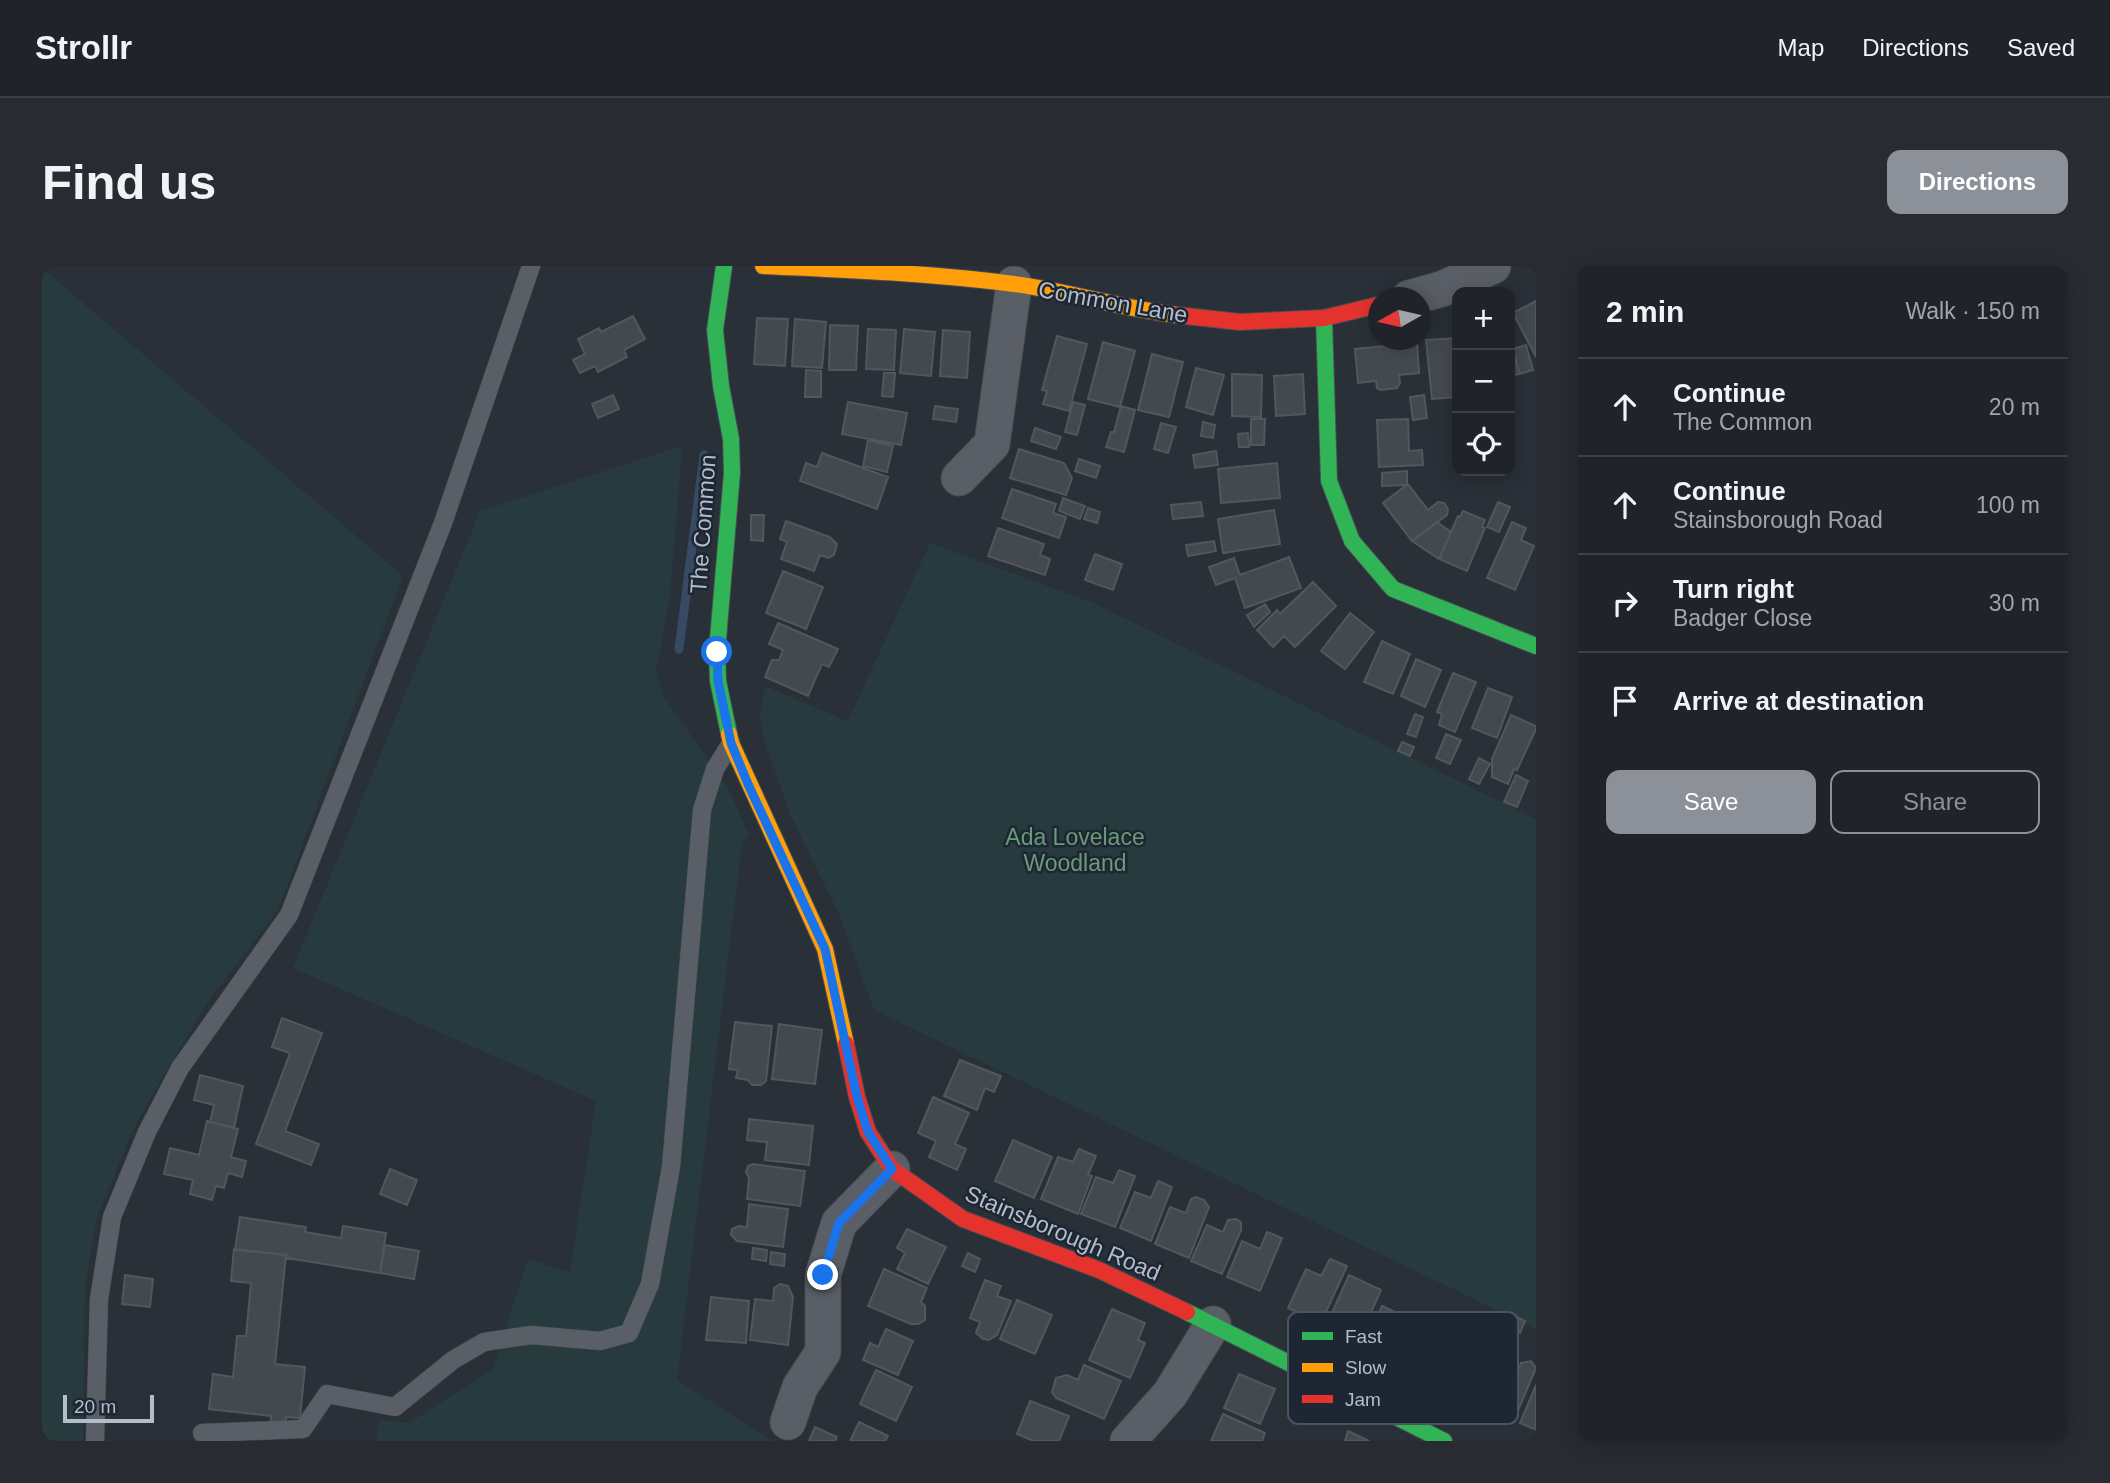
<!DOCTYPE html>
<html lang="en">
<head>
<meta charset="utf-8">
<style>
  :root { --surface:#20242a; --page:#282c32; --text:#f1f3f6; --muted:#a2a4a8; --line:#3d4147; --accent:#8c9099 }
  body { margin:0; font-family:Arial,sans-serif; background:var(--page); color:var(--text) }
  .controls { position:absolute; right:21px; top:21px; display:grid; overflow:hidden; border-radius:14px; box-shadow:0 4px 18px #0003 }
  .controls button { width:63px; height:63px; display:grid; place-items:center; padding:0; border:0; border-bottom:2px solid var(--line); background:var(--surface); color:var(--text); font:35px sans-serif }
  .compass { position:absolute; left:1326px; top:21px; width:63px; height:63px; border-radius:50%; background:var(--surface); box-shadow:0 4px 18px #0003; rotate:262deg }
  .scale { position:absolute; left:21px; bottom:18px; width:91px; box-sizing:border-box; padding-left:7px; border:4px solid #b4bcc9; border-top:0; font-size:19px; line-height:24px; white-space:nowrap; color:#b4bcc9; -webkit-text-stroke:5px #1d2633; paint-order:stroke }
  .stop { position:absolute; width:21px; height:21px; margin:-16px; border:5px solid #1a73e8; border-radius:50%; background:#fff }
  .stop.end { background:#1a73e8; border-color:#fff; box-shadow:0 2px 7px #0008 }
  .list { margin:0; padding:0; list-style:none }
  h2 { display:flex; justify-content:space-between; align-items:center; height:91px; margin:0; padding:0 28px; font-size:30px }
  h2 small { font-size:23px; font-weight:400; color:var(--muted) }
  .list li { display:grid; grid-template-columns:46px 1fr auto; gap:21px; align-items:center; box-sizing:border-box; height:98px; padding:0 28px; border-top:2px solid var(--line) }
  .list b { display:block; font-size:26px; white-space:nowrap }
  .list p { margin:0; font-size:23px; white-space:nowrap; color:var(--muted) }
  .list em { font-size:23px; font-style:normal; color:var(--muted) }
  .actions { display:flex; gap:14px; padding:21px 28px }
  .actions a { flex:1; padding:16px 0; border:2px solid var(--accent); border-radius:14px; text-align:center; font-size:24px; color:var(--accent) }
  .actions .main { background:var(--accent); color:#fff }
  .icon { flex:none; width:38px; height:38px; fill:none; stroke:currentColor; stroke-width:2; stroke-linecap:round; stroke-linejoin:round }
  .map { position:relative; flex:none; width:1494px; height:1175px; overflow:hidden; border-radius:14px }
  header { display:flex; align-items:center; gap:42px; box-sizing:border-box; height:98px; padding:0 35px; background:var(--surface); border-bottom:2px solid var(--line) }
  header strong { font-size:33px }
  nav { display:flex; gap:38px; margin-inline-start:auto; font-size:24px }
  .intro { display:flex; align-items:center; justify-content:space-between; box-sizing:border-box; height:168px; padding:0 42px }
  h1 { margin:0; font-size:49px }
  .button { padding:18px 32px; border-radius:14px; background:var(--accent); color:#fff; font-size:24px; font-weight:700 }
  main { display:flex; gap:42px; padding:0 42px }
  aside { flex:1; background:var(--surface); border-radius:14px; box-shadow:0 4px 18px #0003 }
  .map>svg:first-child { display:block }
  .green { fill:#273a3e }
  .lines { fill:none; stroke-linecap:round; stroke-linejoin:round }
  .stream { stroke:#384963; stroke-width:9 }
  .building { fill:#444950; stroke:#52575f; stroke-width:2 }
  .lane-casing { stroke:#484c53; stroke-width:19 }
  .street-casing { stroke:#484c53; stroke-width:37 }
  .fast-casing { stroke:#484c53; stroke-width:18 }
  .slow-casing { stroke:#484c53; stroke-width:18 }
  .jam-casing { stroke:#484c53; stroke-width:18 }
  .lane { stroke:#5a5e66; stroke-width:18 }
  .street { stroke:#5a5e66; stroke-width:35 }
  .fast { stroke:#30b455; stroke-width:16 }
  .slow { stroke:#ff9f0a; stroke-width:16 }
  .jam { stroke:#e5322d; stroke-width:16 }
  .route { stroke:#1a73e8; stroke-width:9 }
  .labels { text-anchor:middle; stroke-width:5; stroke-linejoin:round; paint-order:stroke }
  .street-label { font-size:23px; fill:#b4bcc9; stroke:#1d2633 }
  .park-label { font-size:23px; fill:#6b9a76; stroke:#1d2633 }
  .key { fill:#1d2633; stroke:#4a5360; stroke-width:2 }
  .key-label { font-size:19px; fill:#b4bcc9 }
</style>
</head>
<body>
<header>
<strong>Strollr</strong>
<nav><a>Map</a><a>Directions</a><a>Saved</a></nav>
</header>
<div class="intro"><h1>Find us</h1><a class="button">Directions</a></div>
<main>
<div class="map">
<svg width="1494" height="1175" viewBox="0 0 1494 1175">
  <rect width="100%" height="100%" fill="#2a3038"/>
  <!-- green -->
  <path class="green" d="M0 2 361 310 236 644 168 733 118 816 91 864 55 951 43 1022 41 1175H0Z
    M640 180 628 331 614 405 622 431 686 522 707 569 700 576 635 1114 731 1175H334L337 1154 367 1157 451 1103 486 993 528 1006 554 835 251 702 438 245Z
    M888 277 1049 336 1494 553V1063L832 744 797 648 748 548 722 474 718 452 723 420 806 455Z"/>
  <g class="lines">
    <!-- stream -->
    <path class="stream" d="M637 383 662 189"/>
  </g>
  <!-- building -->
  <path class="building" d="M1494 35V91L1471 47Z
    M591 50 603 73 582 84 585 91 556 106 553 100 538 107 531 94 543 88 536 73 557 62 559 66Z
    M715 52 746 53 743 100 712 98Z
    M753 53 784 56 780 102 750 100Z
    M788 59 816 60 814 104H787Z
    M826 63 854 64 852 104 824 103Z
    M862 63 893 66 889 110 858 107Z
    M901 64 928 66 925 112 898 110Z
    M1015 70 1045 78 1027 145 1001 138 1005 125 1000 124Z
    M1415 72V131L1390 133 1384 74Z
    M1061 76 1093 85 1078 141 1046 133Z
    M1468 76 1477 108 1468 110Z
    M1375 77 1377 107 1357 109 1358 117 1355 122 1339 124 1335 122 1334 115 1316 117 1313 83Z
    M1484 79 1491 104 1478 108 1471 83Z
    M1110 88 1141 96 1127 151 1096 144Z
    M1154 102 1182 109 1171 149 1144 141Z
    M764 104 779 105V131H763Z
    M842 107H853L851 131 840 130Z
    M1190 108 1220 109 1219 151 1190 150Z
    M1261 108 1263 148 1234 150 1232 110Z
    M571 129 577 143 556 152 550 138Z
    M1382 129 1385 152 1371 154 1368 131Z
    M806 136 865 147 859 179 800 168Z
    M1031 136 1043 139 1035 169 1023 166Z
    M893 140 916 143 914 156 891 153Z
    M1079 140 1093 144 1082 186 1064 181 1069 166H1072Z
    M1209 153H1223L1222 179H1209Z
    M1366 153 1367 185 1380 184 1381 199 1337 201 1335 154Z
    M1161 156 1173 159 1171 172 1159 170Z
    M1119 157 1134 161 1126 187 1112 183Z
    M993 162 1019 171 1014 183 989 175Z
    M1206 167 1207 181H1197L1196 168Z
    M826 174 851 180 845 206 821 200Z
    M977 183 1022 197 1030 212 1024 229 968 212Z
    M1174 185 1176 199 1153 202 1151 189Z
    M780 187 846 211 835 243 758 215 764 197 775 201Z
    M1037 193 1058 200 1054 212 1033 205Z
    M1235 197 1238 232 1179 237 1176 203Z
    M1365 205V219L1340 220V207Z
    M1366 218 1386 244 1396 236 1402 237 1406 243 1405 249 1370 275 1341 237Z
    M970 223 1014 238 1011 247 1024 251 1017 272 960 252Z
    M1021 232 1043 240 1038 253 1017 245Z
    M1159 236 1161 250 1131 253 1129 239Z
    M1456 236 1468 241 1457 266 1445 261Z
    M1046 242 1058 246 1055 257 1042 253Z
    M1232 244 1238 278 1181 287 1176 253Z
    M1421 245 1443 254 1440 261 1443 262 1425 305 1397 293 1416 250 1418 251Z
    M709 249H722L721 275 709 274Z
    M744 255 788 271 795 278 792 289 786 292 778 289 772 305 739 293 745 276 738 273Z
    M1395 256 1409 266 1397 293 1370 275Z
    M1470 256 1484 262 1479 274 1492 280 1473 324 1445 312Z
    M956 262 1002 278 998 289 1008 293 1003 309 946 290Z
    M1172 275 1174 285 1146 290 1144 279Z
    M1053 288 1080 298 1071 324 1043 314Z
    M1247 291 1259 322 1203 342 1193 312 1174 319 1167 301 1192 292 1198 309Z
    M741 305 781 321 764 363 724 347Z
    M1271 316 1294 340 1253 381 1242 370 1231 381 1215 364 1235 344 1238 348Z
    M1223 338 1228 346 1212 361 1205 349Z
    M1308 347 1332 366 1303 403 1279 385Z
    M736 357 796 383 787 401 780 398 766 430 723 411 730 394H737L741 384 727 378Z
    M1340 375 1368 388 1351 428 1322 416Z
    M1374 393 1399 404 1383 441 1359 430Z
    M1411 407 1434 416 1413 466 1397 459 1400 448 1395 446Z
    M1446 422 1470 431 1455 472 1430 462Z
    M1373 448 1381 451 1374 471 1365 468Z
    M1469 449 1494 460V463L1475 504 1472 503 1466 518 1450 511V493Z
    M1404 468 1419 474 1408 498 1394 492Z
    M1360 476 1372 481 1368 490 1356 485Z
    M1437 492 1448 498 1437 518 1427 513Z
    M1474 509 1486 515 1475 541 1462 536Z
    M240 752 280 767 243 865 277 878 269 899 214 878 248 787 230 781Z
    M693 756 730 760 724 815 719 819H710L706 814 694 812 696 804 687 803Z
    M737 758 780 764 773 818 730 813Z
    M918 794 959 810 952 826 943 822 935 844 902 830Z
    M158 809 201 820 192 862 168 856 172 839 152 834Z
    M891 831 927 847 913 878 924 883 915 904 887 891 894 875 876 867Z
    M707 853 771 860 767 899 723 894 725 876 705 874Z
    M165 855 196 863 189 891 204 895 200 911 186 907 182 922 174 920 170 934 148 928 151 914 122 908 128 882 157 889Z
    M971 874 1010 891 992 932 953 915Z
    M1037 883 1054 890 1046 909 1050 910 1036 948 999 933 1016 891 1031 896Z
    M711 898 763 905 758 940 705 933 707 912 704 906 706 900Z
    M348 903 375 914 365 939 338 928Z
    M1077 904 1093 910 1073 961 1039 948 1054 911 1071 917Z
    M1116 915 1130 921 1109 975 1078 962 1093 926 1109 932Z
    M1154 931 1162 934 1167 941 1147 992 1113 978 1128 941 1144 947 1149 933Z
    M707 938 746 943 741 981 695 975 689 969 690 963 697 960 705 961Z
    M198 951 264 961 263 966 299 972 301 960 344 967 338 1007 244 992V989L193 984Z
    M1194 953 1199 956V964L1180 1008 1149 995 1165 959 1181 966 1186 954Z
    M865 963 904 981 886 1018 855 1003 863 987 855 982Z
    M1225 966 1240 972 1218 1025 1185 1011 1200 975 1218 983Z
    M343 979 377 985 372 1013 338 1007Z
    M711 982 725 984 724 995 710 993Z
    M192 983 244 989 233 1098 263 1101 258 1152 244 1151 243 1160 229 1159V1150L167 1143 171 1108 191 1111 195 1070H204L209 1017 189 1015Z
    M729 986 743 988 742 1000 728 998Z
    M926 987 938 993 933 1006 920 1000Z
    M1288 993 1305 1000 1279 1057 1246 1042 1264 1003 1279 1010Z
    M842 1003 885 1022 879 1036 883 1040V1054L876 1058H869L826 1040Z
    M83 1009 111 1013 108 1041 80 1038Z
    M1307 1009 1339 1024 1317 1074 1284 1060Z
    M943 1014 959 1020 955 1030 969 1035 955 1069 947 1074 941 1073 934 1067 938 1056 928 1052Z
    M738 1018 746 1020 751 1031 746 1079 708 1074 713 1033 731 1035 732 1022Z
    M669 1031 707 1035 704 1077 664 1074Z
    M975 1034 1010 1049 993 1088 958 1073Z
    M1340 1040 1368 1053 1348 1094 1321 1080Z
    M1070 1043 1103 1057 1096 1074 1103 1077 1088 1112 1047 1094Z
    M1468 1048 1483 1055 1478 1067 1462 1059Z
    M844 1063 871 1075 856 1109 821 1094 828 1077 836 1081Z
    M1489 1095 1494 1102 1472 1154 1437 1139 1453 1100 1474 1109 1479 1097Z
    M1042 1099 1079 1115 1062 1153 1014 1132 1010 1126 1014 1112 1025 1109 1036 1114Z
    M834 1104 870 1121 854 1155 818 1138Z
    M1197 1108 1233 1123 1218 1158 1182 1142Z
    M1494 1119V1164L1478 1157Z
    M988 1135 1027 1150 1017 1175H992L975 1168Z
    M1181 1148 1223 1167 1220 1175H1169Z
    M817 1156 846 1170 843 1175H808Z
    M773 1161 795 1171 793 1175H767Z
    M1306 1165 1327 1175H1303Z"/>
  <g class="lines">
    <!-- lane casing -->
    <g class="lane-casing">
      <path id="lane" d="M160 1167 261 1163 285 1128 353 1141 411 1094 442 1076 489 1069 558 1075 587 1067 608 1018 629 901 660 544 673 503 689 477
        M53 1175 57 1033 70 951 105 866 138 802 247 649 401 257 489 0"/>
    </g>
    <!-- street casing -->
    <g class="street-casing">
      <path id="street" d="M1367 32 1400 23 1451 0
        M917 212 950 178 972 18
        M746 1156 758 1121 781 1086V1009L797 957 850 903
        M1086 1175 1128 1128 1171 1058"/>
    </g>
    <!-- fast casing -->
    <g class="fast-casing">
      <path id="fast" d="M682 0 673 64 679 120 689 173 690 207 675 385 676 415 687 468
        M1282 52 1287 215 1310 275 1351 323 1494 380
        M1145 1046 1402 1175"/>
    </g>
    <!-- slow casing -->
    <g class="slow-casing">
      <path id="slow" d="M721 0C805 4 889 7 972 18 1027 25 1080 43 1135 49
        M687 468 689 477 783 683 804 778"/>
    </g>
    <!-- jam casing -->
    <g class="jam-casing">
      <path id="jam" d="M1135 49 1198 56 1282 52 1336 39
        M804 778 815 831 826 866 850 903 921 953 1057 1004 1145 1046"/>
    </g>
    <!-- lane -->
    <use href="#lane" class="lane"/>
    <!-- street -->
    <use href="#street" class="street"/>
    <!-- fast -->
    <use href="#fast" class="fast"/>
    <!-- slow -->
    <use href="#slow" class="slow"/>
    <!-- jam -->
    <use href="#jam" class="jam"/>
  </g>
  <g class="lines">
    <!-- route -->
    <path class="route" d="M675 386 676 415 689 477 706 518 783 683 815 831 826 866 850 903 797 957 781 1009"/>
  </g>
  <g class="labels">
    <!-- street labels -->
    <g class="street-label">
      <text transform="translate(1071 36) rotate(10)" y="8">Common Lane</text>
      <text transform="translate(661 258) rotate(-86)" y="8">The Common</text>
      <text transform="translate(1021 967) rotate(23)" y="8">Stainsborough Road</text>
    </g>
    <!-- park labels -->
    <g class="park-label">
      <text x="1033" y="579">Ada Lovelace<tspan x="1033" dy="26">Woodland</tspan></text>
    </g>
  </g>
  <!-- legend -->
  <rect x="1246" y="1046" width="230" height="112" rx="10" class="key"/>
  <rect x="1260" y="1066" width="31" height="8" fill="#30b455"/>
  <rect x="1260" y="1097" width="31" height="9" fill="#ff9f0a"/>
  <rect x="1260" y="1129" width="31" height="8" fill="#e5322d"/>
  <g class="key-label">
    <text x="1303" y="1077">Fast</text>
    <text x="1303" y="1108">Slow</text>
    <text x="1303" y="1140">Jam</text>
  </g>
</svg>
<div class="controls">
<button>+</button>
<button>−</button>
<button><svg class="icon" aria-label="locate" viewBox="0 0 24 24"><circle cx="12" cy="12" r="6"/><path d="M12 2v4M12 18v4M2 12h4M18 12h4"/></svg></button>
</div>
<svg class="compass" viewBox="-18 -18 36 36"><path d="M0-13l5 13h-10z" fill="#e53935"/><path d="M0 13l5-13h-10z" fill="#a2a4a8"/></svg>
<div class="scale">20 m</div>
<div class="stop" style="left:675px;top:386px"></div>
<div class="stop end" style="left:781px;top:1009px"></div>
</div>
<aside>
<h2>2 min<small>Walk · 150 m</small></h2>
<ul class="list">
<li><svg class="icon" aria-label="ahead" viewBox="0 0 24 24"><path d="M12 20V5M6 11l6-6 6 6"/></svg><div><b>Continue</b><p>The Common</p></div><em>20 m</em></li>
<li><svg class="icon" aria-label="ahead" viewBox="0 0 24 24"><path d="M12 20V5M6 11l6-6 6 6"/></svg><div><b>Continue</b><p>Stainsborough Road</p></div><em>100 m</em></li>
<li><svg class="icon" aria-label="right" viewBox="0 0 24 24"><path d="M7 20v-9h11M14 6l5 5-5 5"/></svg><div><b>Turn right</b><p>Badger Close</p></div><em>30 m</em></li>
<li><svg class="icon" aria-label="arrive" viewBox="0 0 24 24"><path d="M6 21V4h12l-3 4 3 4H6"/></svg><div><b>Arrive at destination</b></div></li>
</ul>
<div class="actions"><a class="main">Save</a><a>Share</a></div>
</aside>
</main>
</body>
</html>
